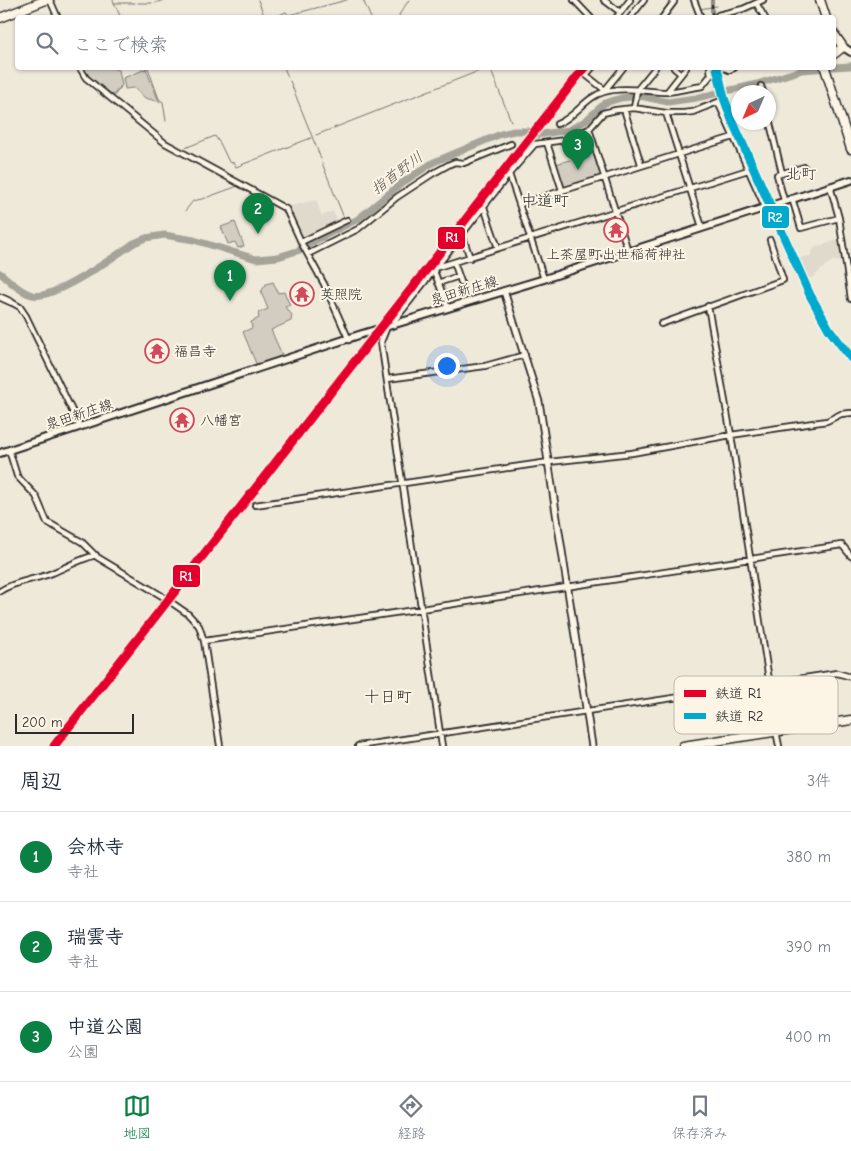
<!DOCTYPE html>
<html lang="ja">
<head>
<meta charset="utf-8">
<style>
  :root { --surface:#fff; --page:#f2f2f3; --text:#1f2937; --muted:#747a83; --line:#e0e1e3; --accent:#0b8043 }
  body { margin:0; font-family:"Comic Neue","Klee One",sans-serif; background:var(--page); color:var(--text) }
  .compass { position:absolute; left:731px; top:85px; width:45px; height:45px; border-radius:50%; background:var(--surface); box-shadow:0 1px 4px #0004; rotate:224deg }
  .scale { position:absolute; left:15px; bottom:12px; width:119px; box-sizing:border-box; padding-left:5px; border:2px solid #2b2b2b; border-top:0; font-size:14px; line-height:18px; white-space:nowrap; color:#2b2b2b; -webkit-text-stroke:4px #fcf5e5; paint-order:stroke }
  .you { position:absolute; left:446px; top:365px; width:18px; height:18px; margin:-12px; border:4px solid #fff; border-radius:50%; background:#1a73e8; box-shadow:0 0 0 8px #1a73e833 }
  .badge { display:grid; place-items:center; width:32px; height:32px; border-radius:50%; background:var(--accent); color:#fff; font-size:16px; font-weight:700 }
  .pin { position:absolute; translate:-50% -41px; filter:drop-shadow(0 1px 2px #0008) }
  .pin::after { content:''; position:absolute; top:26px; width:18px; height:15px; background:inherit; clip-path:polygon(0 0,100% 0,50% 100%) }
  .list { margin:0; padding:0; list-style:none }
  h2 { display:flex; justify-content:space-between; align-items:center; height:65px; margin:0; padding:0 20px; font-size:21px }
  h2 small { font-size:16px; font-weight:400; color:var(--muted) }
  .list li { display:grid; grid-template-columns:32px 1fr auto; gap:15px; align-items:center; box-sizing:border-box; height:90px; padding:0 20px; border-top:1px solid var(--line) }
  .list b { display:block; font-size:19px; white-space:nowrap }
  .list p { margin:0; font-size:16px; white-space:nowrap; color:var(--muted) }
  .list em { font-size:16px; font-style:normal; color:var(--muted) }
  .icon { flex:none; width:28px; height:28px; fill:none; stroke:currentColor; stroke-width:2; stroke-linecap:round; stroke-linejoin:round }
  .map { position:relative; flex:none; width:851px; height:746px; overflow:hidden }
  .search { position:absolute; background:var(--surface); box-shadow:0 1px 4px #0004; left:15px; right:15px; top:15px; height:55px; display:flex; align-items:center; gap:12px; box-sizing:border-box; padding:0 18px; border-radius:5px; color:var(--muted); font-size:19px }
  .sheet { height:335px; background:var(--surface) }
  nav { display:flex; justify-content:space-around; align-items:center; box-sizing:border-box; height:70px; border-top:1px solid var(--line); background:var(--surface); font-size:14px; color:var(--muted) }
  nav a { display:grid; justify-items:center; gap:2px }
  nav .on { color:var(--accent) }
  .map>svg:first-child { display:block }
  .built { fill:#e0dacc }
  .green { fill:#d2cdc0; stroke:#7e7c76 }
  .lines { fill:none; stroke-linecap:round; stroke-linejoin:round }
  .stream { stroke:#75736d; stroke-width:1 }
  .river { stroke:#a6a399; stroke-width:7 }
  .minor-casing { stroke:#2b2b2b; stroke-width:8 }
  .tertiary-casing { stroke:#2b2b2b; stroke-width:9 }
  .secondary-casing { stroke:#2b2b2b; stroke-width:10 }
  .trunk-casing { stroke:#2b2b2b; stroke-width:11 }
  .motorway-casing { stroke:#2b2b2b; stroke-width:11 }
  .minor { stroke:#fcf5e5; stroke-width:4.5 }
  .tertiary { stroke:#fcf5e5; stroke-width:5.5 }
  .secondary { stroke:#fcf5e5; stroke-width:6 }
  .trunk { stroke:#fcf5e5; stroke-width:8 }
  .motorway { stroke:#fcf5e5; stroke-width:8 }
  .rail-casing { stroke:#2b2b2b; stroke-width:3 }
  .rail { stroke:#fcf5e5; stroke-width:1; stroke-dasharray:4; stroke-linecap:butt }
  .rail-1-casing { stroke:#fcf5e5; stroke-width:12 }
  .rail-2-casing { stroke:#fcf5e5; stroke-width:12 }
  .rail-1 { stroke:#e4002b; stroke-width:9 }
  .rail-2 { stroke:#00a9ce; stroke-width:9 }
  .labels { text-anchor:middle; stroke-width:4; stroke-linejoin:round; paint-order:stroke }
  .poi-label { font-size:14px; fill:#2b2b2b; stroke:#fcf5e5; text-anchor:start }
  .street-label { font-size:14px; fill:#2b2b2b; stroke:#fcf5e5 }
  .water-label { font-size:15px; font-style:italic; fill:#565552; stroke:#fcf5e5 }
  .neighbourhood-label { font-size:15px; fill:#2b2b2b; stroke:#fcf5e5 }
  .quarter-label { font-size:16px; fill:#2b2b2b; stroke:#fcf5e5 }
  .key { fill:#fcf5e5; stroke:#bdb8ad; stroke-width:1 }
  .key-label { font-size:14px; fill:#2b2b2b }
  .line-badge { stroke:#fcf5e5; stroke-width:2 }
  .badge-label { font-size:14px; text-anchor:middle; font-weight:bold; fill:#fff }
</style>
</head>
<body>
<div class="map">
<svg width="851" height="746" viewBox="0 0 851 746">
  <rect width="100%" height="100%" fill="#efe9da"/>
  <filter id="ink" filterUnits="userSpaceOnUse"><feTurbulence type="fractalNoise" baseFrequency=".02" numOctaves="2"/><feDisplacementMap in="SourceGraphic" scale="10" xChannelSelector="R" yChannelSelector="G"/><feConvolveMatrix kernelMatrix="1 2 1 2 8 2 1 2 1" color-interpolation-filters="sRGB"/></filter>
  <g filter="url(#ink)">
    <!-- built -->
    <path class="built" d="M316 200 322 216 333 211 338 222 321 232 300 239 285 207Z
      M840 239 843 262 833 261 825 266 815 276 808 279 799 258 810 256 814 248Z"/>
    <!-- green -->
    <path class="green" d="M84 68H112L119 70 122 85 113 95 86 74Z
      M146 69 158 99 160 102 145 98 134 88 125 89 123 78Z
      M593 153 601 176 563 187 556 164Z
      M235 222 244 246 238 248 235 242 228 244 221 227Z
      M273 282 278 293 284 292 290 305 285 307 292 315 291 321 271 330 283 357 257 366 243 332 252 328 251 322 259 318 258 313 268 309 261 292 266 284Z"/>
    <g class="lines">
      <!-- stream -->
      <path class="stream" d="M113 0 121 18
        M258 0 265 18
        M363 0 371 18
        M114 3H135
        M138 3H152
        M155 3 164 0
        M700 9 717 6
        M273 18 286 12 289 15 347 0
        M400 18 399 15 409 0
        M141 68 142 70 148 68 159 99 163 102 166 121
        M284 68 288 77
        M490 68 511 121
        M88 76 98 85
        M290 81 321 159
        M102 87 113 97 121 87
        M316 135 484 69
        M185 148 215 136 221 145 229 162 234 163 236 167 311 138
        M322 163 344 218
        M208 197 238 186
        M185 211 193 201 206 198"/>
      <!-- river -->
      <path class="river" d="M834 67 851 66
        M0 273C10 281 20 292 32 295 53 301 115 256 134 243L146 238 164 235 194 240 256 259 278 257 303 249 311 243 358 219 402 183 434 162 501 134 514 131H527L536 135 569 130 585 121 605 103 621 98 640 96 668 102 696 98 757 84 802 70 828 68"/>
      <!-- minor casing -->
      <g class="minor-casing">
        <path id="minor" d="M50 0 58 18
          M574 0 591 18
          M604 0 620 12
          M694 0 701 18
          M756 3 765 18
          M616 18 630 0
          M630 18 644 0
          M662 18 674 2V0
          M719 18 718 15 743 9 763 0
          M80 68 86 78 165 143 286 209 302 244 324 284 349 340
          M592 68 586 75 606 91
          M674 68 681 74
          M724 68 729 70 734 68
          M761 86 763 92
          M605 90 623 68
          M637 90 655 68
          M667 92 686 68
          M634 108 637 90
          M624 109 641 164
          M666 113 702 227
          M768 115 782 173
          M557 124C576 117 585 97 604 92 624 86 647 92 667 92 678 91 690 88 702 86L711 75 710 68
          M589 129 628 251
          M547 143 562 190
          M509 174 544 279
          M830 186 839 218 851 299
          M792 198 801 228 839 218
          M784 200 777 175 804 167
          M520 204 733 137
          M484 207 498 248
          M462 234 470 258
          M301 242 347 220
          M308 254 358 229 397 197 432 174 450 164 455 162 464 163 511 144
          M454 262 461 282
          M438 267 748 170
          M434 271 448 308
          M438 283 459 276
          M11 302 20 307 26 316 80 427
          M708 306 731 435 776 725
          M661 324 783 280 770 240
          M391 325 509 174 535 144 565 140 589 129 603 113 616 110 634 108 666 113H683L693 112 718 102 765 207
          M387 327 381 342 442 746
          M387 379 485 366 525 355
          M9 450 17 476 36 496 47 522 82 542 97 557 162 596 188 614 199 626 204 641 220 746
          M255 505 549 462 632 453 731 435 827 421 841 414 851 413
          M0 591C15 581 35 580 52 573 67 567 80 559 96 555
          M204 641 421 609 842 545 851 556
          M777 736 779 746
          M358 746 837 673 851 677"/>
      </g>
      <!-- tertiary casing -->
      <g class="tertiary-casing">
        <path id="tertiary" d="M504 291 539 402 592 746
          M0 297 11 302"/>
      </g>
      <!-- secondary casing -->
      <g class="secondary-casing">
        <path id="secondary" d="M843 47 851 52
          M0 453 362 334 544 279 851 180"/>
      </g>
      <!-- trunk casing -->
      <g class="trunk-casing">
        <path id="trunk" d="M820 0 826 18
          M0 18 46 0
          M834 34 843 47 834 54
          M825 68 851 149"/>
      </g>
      <!-- motorway casing -->
      <g class="motorway-casing">
        <path id="motorway" d="M683 746 851 720"/>
      </g>
      <!-- minor -->
      <use href="#minor" class="minor"/>
      <!-- tertiary -->
      <use href="#tertiary" class="tertiary"/>
      <!-- secondary -->
      <use href="#secondary" class="secondary"/>
      <!-- trunk -->
      <use href="#trunk" class="trunk"/>
      <!-- motorway -->
      <use href="#motorway" class="motorway"/>
      <!-- rail casing -->
      <g class="rail-casing">
        <path id="rail" d="M712 0V18
          M717 68 724 98 732 120 810 295 829 329 851 358"/>
      </g>
      <!-- rail -->
      <use href="#rail" class="rail"/>
      <!-- rail-1 casing -->
      <g class="rail-1-casing">
        <path id="rail-1" d="M54 746 584 68"/>
      </g>
      <!-- rail-2 casing -->
      <g class="rail-2-casing">
        <path id="rail-2" d="M717 68 724 98 732 120 810 295 829 329 851 358"/>
      </g>
      <!-- rail-1 -->
      <use href="#rail-1" class="rail-1"/>
      <!-- rail-2 -->
      <use href="#rail-2" class="rail-2"/>
    </g>
  </g>
  <!-- icons -->
  <defs>
    <g id="temple-ring" transform="scale(1.25)"><circle r="9.5" fill="#fcf5e5" stroke="#d1495b" stroke-width="1.5"/><path d="M0-6L5-2H3V0L6.5 2.5H4V6H1.5V3h-3V6H-4V2.5H-6.5L-3 0V-2H-5Z" fill="#d1495b"/></g>
  </defs>
  <g fill-rule="evenodd">
    <use href="#temple-ring" x="616" y="230"/>
    <use href="#temple-ring" x="302" y="294"/>
    <use href="#temple-ring" x="157" y="351"/>
    <use href="#temple-ring" x="182" y="420"/>
  </g>
  <g class="labels">
    <!-- poi labels -->
    <g class="poi-label">
      <text x="616" y="259" text-anchor="middle">上茶屋町出世稲荷神社</text>
      <text x="320" y="299">英照院</text>
      <text x="174" y="356">福昌寺</text>
      <text x="200" y="425">八幡宮</text>
    </g>
    <!-- street labels -->
    <g class="street-label">
      <text transform="translate(464 290) rotate(-17)" y="5">泉田新庄線</text>
      <text transform="translate(79 414) rotate(-18)" y="5">泉田新庄線</text>
    </g>
    <!-- water labels -->
    <g class="water-label">
      <text transform="translate(397 173) rotate(-37)" y="5">指首野川</text>
    </g>
    <!-- neighbourhood labels -->
    <g class="neighbourhood-label">
      <text x="801" y="179">北町</text>
    </g>
    <!-- quarter labels -->
    <g class="quarter-label">
      <text x="545" y="206">中道町</text>
      <text x="388" y="702">十日町</text>
    </g>
  </g>
  <!-- legend -->
  <rect x="674" y="676" width="164" height="58" rx="8" class="key"/>
  <rect x="684" y="690" width="22" height="7" fill="#e4002b"/>
  <rect x="684" y="713" width="22" height="6" fill="#00a9ce"/>
  <g class="key-label">
    <text x="715" y="698">鉄道 R1</text>
    <text x="715" y="721">鉄道 R2</text>
  </g>
  <g class="line-badge">
    <rect x="761" y="205" width="29" height="24" rx="5" fill="#00a9ce"/>
    <rect x="437" y="226" width="29" height="24" rx="5" fill="#e4002b"/>
    <rect x="172" y="564" width="29" height="24" rx="5" fill="#e4002b"/>
  </g>
  <g class="badge-label">
    <text x="775" y="222">R2</text>
    <text x="452" y="242">R1</text>
    <text x="186" y="581">R1</text>
  </g>
</svg>
<svg class="compass" viewBox="-18 -18 36 36"><path d="M0-13l5 13h-10z" fill="#e53935"/><path d="M0 13l5-13h-10z" fill="#747a83"/></svg>
<div class="scale">200 m</div>
<div class="you"></div>
<div class="pin badge" style="left:230px;top:301px">1</div>
<div class="pin badge" style="left:258px;top:234px">2</div>
<div class="pin badge" style="left:578px;top:170px">3</div>
<div class="search"><svg class="icon" aria-label="search" viewBox="0 0 24 24"><circle cx="10" cy="10" r="6"/><path d="M15 15l6 6"/></svg>ここで検索</div>
</div>
<section class="sheet">
<h2>周辺<small>3件</small></h2>
<ul class="list">
<li><span class="badge">1</span><div><b>会林寺</b><p>寺社</p></div><em>380 m</em></li>
<li><span class="badge">2</span><div><b>瑞雲寺</b><p>寺社</p></div><em>390 m</em></li>
<li><span class="badge">3</span><div><b>中道公園</b><p>公園</p></div><em>400 m</em></li>
</ul>
</section>
<nav>
<a class="on"><svg class="icon" aria-label="map" viewBox="0 0 24 24"><path d="M3 6l6-2 6 2 6-2v14l-6 2-6-2-6 2zM9 4v14M15 6v14"/></svg>地図</a>
<a><svg class="icon" aria-label="directions" viewBox="0 0 24 24"><path d="M12 3l9 9-9 9-9-9zM9 14v-3h6M13 9l2 2-2 2"/></svg>経路</a>
<a><svg class="icon" aria-label="saved" viewBox="0 0 24 24"><path d="M7 4h10v16l-5-4-5 4z"/></svg>保存済み</a>
</nav>
</body>
</html>
